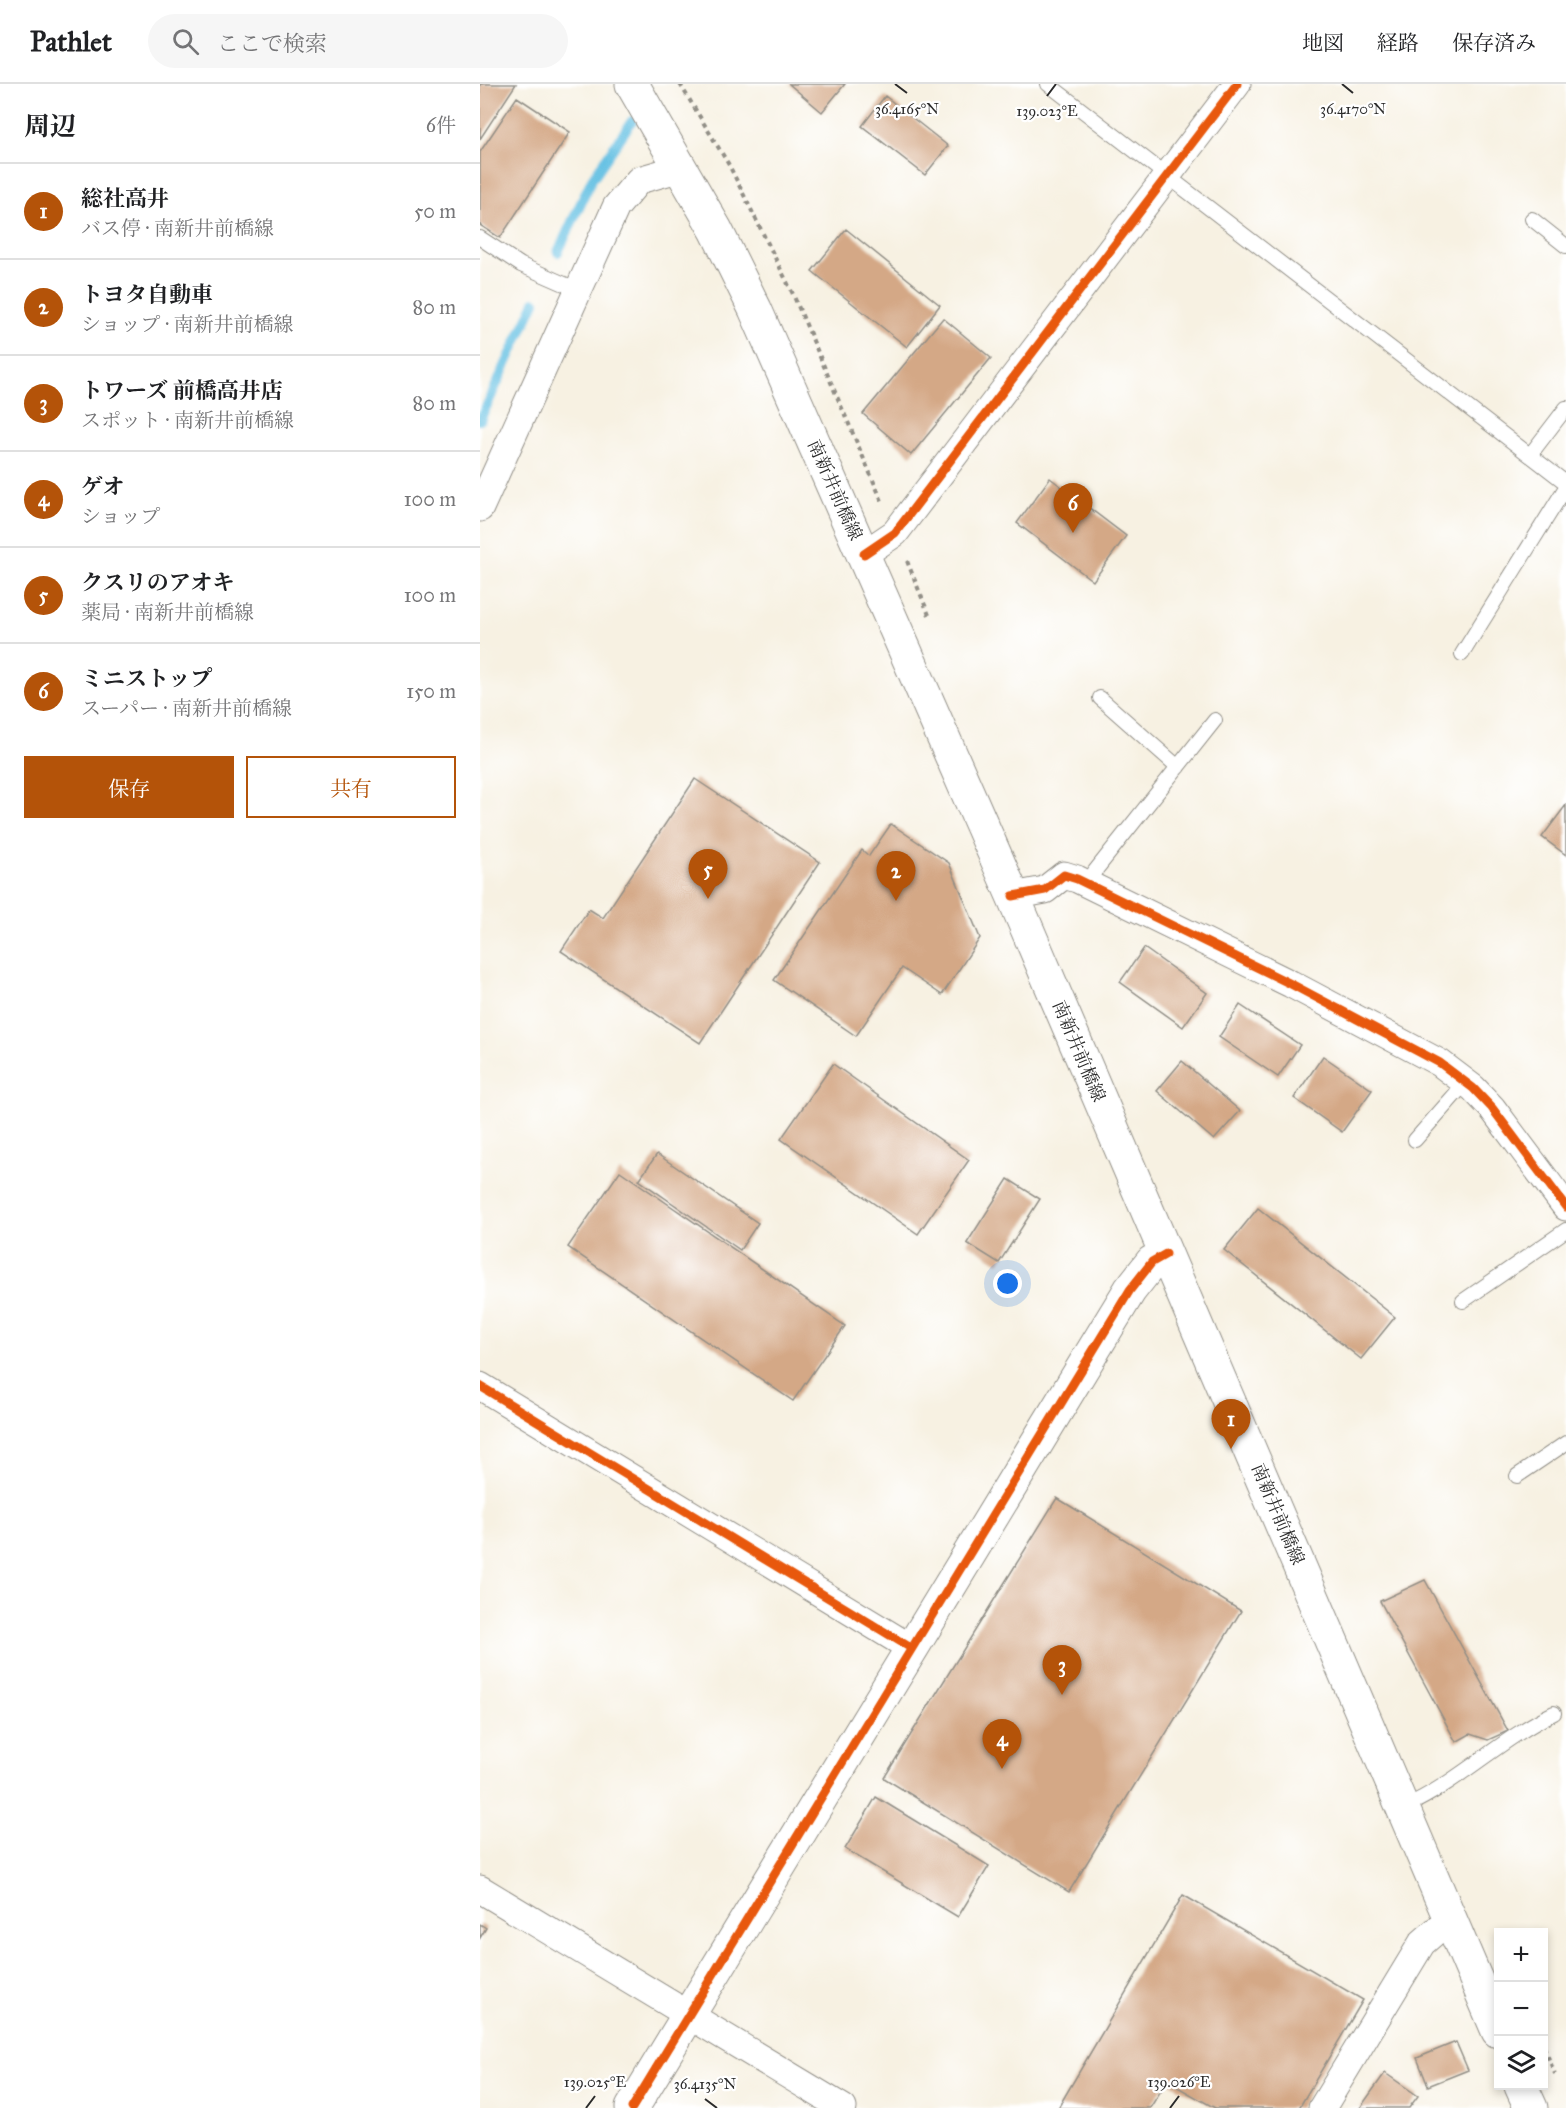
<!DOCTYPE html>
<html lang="ja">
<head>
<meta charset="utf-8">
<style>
  :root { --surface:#fff; --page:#f6f6f6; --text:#202124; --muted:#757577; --line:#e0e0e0; --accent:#b45309 }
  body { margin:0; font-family:"IM FELL Great Primer","Noto Serif JP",serif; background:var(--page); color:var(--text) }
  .controls { position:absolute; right:18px; bottom:18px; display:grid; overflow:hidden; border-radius:0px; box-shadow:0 3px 9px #0003 }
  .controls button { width:54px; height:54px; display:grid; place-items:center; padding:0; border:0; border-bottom:2px solid var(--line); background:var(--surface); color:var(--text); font:30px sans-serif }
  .you { position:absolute; left:528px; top:1200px; width:21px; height:21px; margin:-15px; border:4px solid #fff; border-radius:50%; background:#1a73e8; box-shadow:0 0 0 9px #1a73e833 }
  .badge { display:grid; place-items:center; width:39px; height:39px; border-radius:50%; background:var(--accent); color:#fff; font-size:20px; font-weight:700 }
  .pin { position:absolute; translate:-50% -50px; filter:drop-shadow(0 2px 3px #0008) }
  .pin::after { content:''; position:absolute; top:32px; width:21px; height:18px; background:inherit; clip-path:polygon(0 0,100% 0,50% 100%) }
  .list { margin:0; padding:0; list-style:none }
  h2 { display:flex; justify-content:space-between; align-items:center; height:78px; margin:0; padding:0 24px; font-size:26px }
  h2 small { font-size:20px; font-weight:400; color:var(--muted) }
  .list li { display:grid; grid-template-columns:39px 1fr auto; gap:18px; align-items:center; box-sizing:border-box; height:96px; padding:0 24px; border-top:2px solid var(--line) }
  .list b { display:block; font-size:22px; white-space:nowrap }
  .list p { margin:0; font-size:20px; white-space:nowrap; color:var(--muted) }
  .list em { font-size:20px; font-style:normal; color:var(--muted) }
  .actions { display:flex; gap:12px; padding:18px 24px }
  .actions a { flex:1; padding:14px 0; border:2px solid var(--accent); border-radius:0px; text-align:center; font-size:21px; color:var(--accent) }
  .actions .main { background:var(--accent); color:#fff }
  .icon { flex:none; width:33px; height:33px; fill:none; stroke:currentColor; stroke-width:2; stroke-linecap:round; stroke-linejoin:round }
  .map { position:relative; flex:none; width:1086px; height:2024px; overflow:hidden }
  header { display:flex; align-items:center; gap:36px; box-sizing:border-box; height:84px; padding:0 30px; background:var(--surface); border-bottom:2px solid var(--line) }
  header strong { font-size:28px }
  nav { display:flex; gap:33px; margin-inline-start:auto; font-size:21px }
  .search { width:420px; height:54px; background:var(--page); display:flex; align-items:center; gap:15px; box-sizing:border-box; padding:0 21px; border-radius:33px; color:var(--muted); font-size:22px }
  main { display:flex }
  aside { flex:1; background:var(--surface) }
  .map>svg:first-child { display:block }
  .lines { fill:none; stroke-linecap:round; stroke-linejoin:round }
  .stream { stroke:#66c1e3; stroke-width:10 }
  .building { fill:#d4a886 }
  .lane-casing { stroke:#918e86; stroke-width:16 }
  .street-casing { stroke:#918e86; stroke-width:29 }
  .secondary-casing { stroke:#918e86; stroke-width:35 }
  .path { stroke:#918e86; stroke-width:4; stroke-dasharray:4.5 4.5; stroke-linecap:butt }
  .lane { stroke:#fff; stroke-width:14 }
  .street { stroke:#fff; stroke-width:27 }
  .secondary { stroke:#fff; stroke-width:33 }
  .cycleway-casing { stroke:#fff; stroke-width:13 }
  .cycleway { stroke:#e8590c; stroke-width:9 }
  .ticks { fill:none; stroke:#2b2b2b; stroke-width:2 }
  .labels { text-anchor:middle; stroke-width:4.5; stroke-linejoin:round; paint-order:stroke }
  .street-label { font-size:18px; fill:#2b2b2b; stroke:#fff }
  .ticks-label { font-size:15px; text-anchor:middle; fill:#2b2b2b; stroke:#fff; stroke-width:4.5; stroke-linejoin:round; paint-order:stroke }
</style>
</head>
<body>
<header>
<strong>Pathlet</strong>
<div class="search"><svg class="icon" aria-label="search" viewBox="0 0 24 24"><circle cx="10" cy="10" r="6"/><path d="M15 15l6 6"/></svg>ここで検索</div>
<nav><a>地図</a><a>経路</a><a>保存済み</a></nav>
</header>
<main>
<aside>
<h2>周辺<small>6件</small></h2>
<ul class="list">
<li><span class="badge">1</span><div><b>総社高井</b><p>バス停 · 南新井前橋線</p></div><em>50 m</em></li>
<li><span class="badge">2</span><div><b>トヨタ自動車</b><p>ショップ · 南新井前橋線</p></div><em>80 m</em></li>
<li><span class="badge">3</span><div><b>トワーズ 前橋高井店</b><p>スポット · 南新井前橋線</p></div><em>80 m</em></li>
<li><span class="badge">4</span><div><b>ゲオ</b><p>ショップ</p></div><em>100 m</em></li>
<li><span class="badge">5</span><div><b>クスリのアオキ</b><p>薬局 · 南新井前橋線</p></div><em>100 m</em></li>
<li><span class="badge">6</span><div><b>ミニストップ</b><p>スーパー · 南新井前橋線</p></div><em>150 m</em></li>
</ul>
<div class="actions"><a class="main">保存</a><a>共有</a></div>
</aside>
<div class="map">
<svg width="1086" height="2024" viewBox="0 0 1086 2024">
  <rect width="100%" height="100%" fill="#fff"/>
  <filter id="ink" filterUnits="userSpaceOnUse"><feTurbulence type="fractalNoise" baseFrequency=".0167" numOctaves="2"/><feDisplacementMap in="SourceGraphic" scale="12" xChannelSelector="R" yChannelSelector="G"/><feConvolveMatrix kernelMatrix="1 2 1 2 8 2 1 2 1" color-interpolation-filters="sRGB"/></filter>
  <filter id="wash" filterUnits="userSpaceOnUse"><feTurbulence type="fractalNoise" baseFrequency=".008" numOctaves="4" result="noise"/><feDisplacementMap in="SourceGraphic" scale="24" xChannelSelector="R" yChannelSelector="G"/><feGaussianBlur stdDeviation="1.35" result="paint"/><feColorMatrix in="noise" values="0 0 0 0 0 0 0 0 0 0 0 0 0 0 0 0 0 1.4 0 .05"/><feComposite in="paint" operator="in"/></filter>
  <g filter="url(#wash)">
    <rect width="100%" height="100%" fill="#f7f1e2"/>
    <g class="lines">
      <!-- stream -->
      <path class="stream" d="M78 168 112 95 152 37
        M0 336 55 218"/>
    </g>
    <g id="blocks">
      <!-- building -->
      <path class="building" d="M0 0H36L0 55Z
        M309 0H365L342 28Z
        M405 12 468 62 445 91 382 42Z
        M37 13 90 48 20 154 0 141V68Z
        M366 145 460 221 427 263 332 187Z
        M463 234 511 274 431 371 383 330Z
        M570 394 646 452 613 497 537 439Z
        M215 695 340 778 220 959 81 867 109 825 123 834Z
        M1086 721V771L1062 753Z
        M411 740 469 779 500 854 462 911 422 884 376 952 294 896 382 766 389 772Z
        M664 864 727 909 703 943 640 898Z
        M760 921 820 961 798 993 739 953Z
        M843 972 892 1006 862 1048 814 1014Z
        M702 977 760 1027 734 1056 677 1007Z
        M353 980 489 1076 438 1150 301 1055Z
        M177 1070 278 1139 260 1166 159 1096Z
        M140 1087 365 1242 313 1317 88 1163Z
        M528 1095 560 1115 519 1179 487 1159Z
        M778 1124 915 1233 881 1275 744 1166Z
        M577 1414 761 1527 589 1808 404 1694Z
        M945 1496 1028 1647 1008 1656 990 1650 976 1658 900 1517Z
        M396 1713 509 1782 478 1833 365 1765Z
        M703 1811 883 1916 819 2024H735L687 1997 670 2024H578Z
        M0 1840 6 1844 0 1854Z
        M976 1958 988 1986 948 2002 937 1974Z
        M905 1989 938 2012 929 2024H880Z"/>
    </g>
  </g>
  <g filter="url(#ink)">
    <use href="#blocks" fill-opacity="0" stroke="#918e86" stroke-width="1.5"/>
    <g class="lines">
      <!-- lane casing -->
      <g class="lane-casing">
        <path id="lane" d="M568 0 1086 399
          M1052 135 1086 162
          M0 154 41 181 98 206
          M1050 371 1086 324
          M982 570 1086 403
          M620 614 698 683
          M608 801 615 787 735 636
          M935 1056 986 998
          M983 1217 1086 1146
          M1037 1392 1086 1359
          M924 1723C978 1699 1020 1655 1074 1629"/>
      </g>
      <!-- street casing -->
      <g class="street-casing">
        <path id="street" d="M0 424 136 123 159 96 201 84
          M384 470 415 449 757 0
          M533 812 565 806 584 791 597 795 811 900 960 979 993 1004 1012 1024 1086 1123
          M0 1302 431 1564
          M0 1805 363 2024
          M842 2024 942 1859 958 1845 974 1839"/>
      </g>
      <!-- secondary casing -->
      <g class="secondary-casing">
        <path id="secondary" d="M152 0 236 146 275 225 533 812 1018 1947
          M1041 2002 1051 2024
          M152 2024 650 1206 672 1178 686 1170"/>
      </g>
      <!-- path -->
      <path class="path" d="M200 0 249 81 312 208 402 417
        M427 477 449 531
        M1064 1963 1075 1990"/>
      <!-- lane -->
      <use href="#lane" class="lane"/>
      <!-- street -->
      <use href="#street" class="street"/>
      <!-- secondary -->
      <use href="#secondary" class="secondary"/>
      <!-- cycleway casing -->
      <g class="cycleway-casing">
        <path id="cycleway" d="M384 470 415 449 757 0
          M533 812 565 806 584 791 597 795 811 900 960 979 993 1004 1012 1024 1086 1123
          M0 1302 431 1564
          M152 2024 650 1206 672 1178 686 1170"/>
      </g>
      <!-- cycleway -->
      <use href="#cycleway" class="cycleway"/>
    </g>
  </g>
  <!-- ticks -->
  <path class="ticks" d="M415 0 427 9M862 0 873 9M567 12 576 0M225 2015 237 2024M106 2024 115 2012M690 2024 699 2012"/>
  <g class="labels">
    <!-- street labels -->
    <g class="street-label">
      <text transform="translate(355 406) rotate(66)" y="6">南新井前橋線</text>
      <text transform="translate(599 967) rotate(67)" y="6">南新井前橋線</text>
      <text transform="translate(798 1430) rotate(67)" y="6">南新井前橋線</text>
    </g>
  </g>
  <g class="ticks-label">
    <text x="427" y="30">36.4165°N</text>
    <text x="873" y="30">36.4170°N</text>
    <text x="567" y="32">139.023°E</text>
    <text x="115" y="2003">139.025°E</text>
    <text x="699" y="2003">139.026°E</text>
    <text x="225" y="2005">36.4135°N</text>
  </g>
</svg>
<div class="controls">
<button>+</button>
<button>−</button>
<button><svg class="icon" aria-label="layers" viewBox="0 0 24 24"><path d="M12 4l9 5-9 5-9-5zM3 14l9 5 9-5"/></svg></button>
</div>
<div class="you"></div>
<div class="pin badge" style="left:751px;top:1365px">1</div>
<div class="pin badge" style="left:416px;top:817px">2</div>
<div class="pin badge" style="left:582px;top:1611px">3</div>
<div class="pin badge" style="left:522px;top:1685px">4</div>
<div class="pin badge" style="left:228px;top:815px">5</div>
<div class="pin badge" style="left:593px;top:449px">6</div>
</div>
</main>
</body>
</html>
